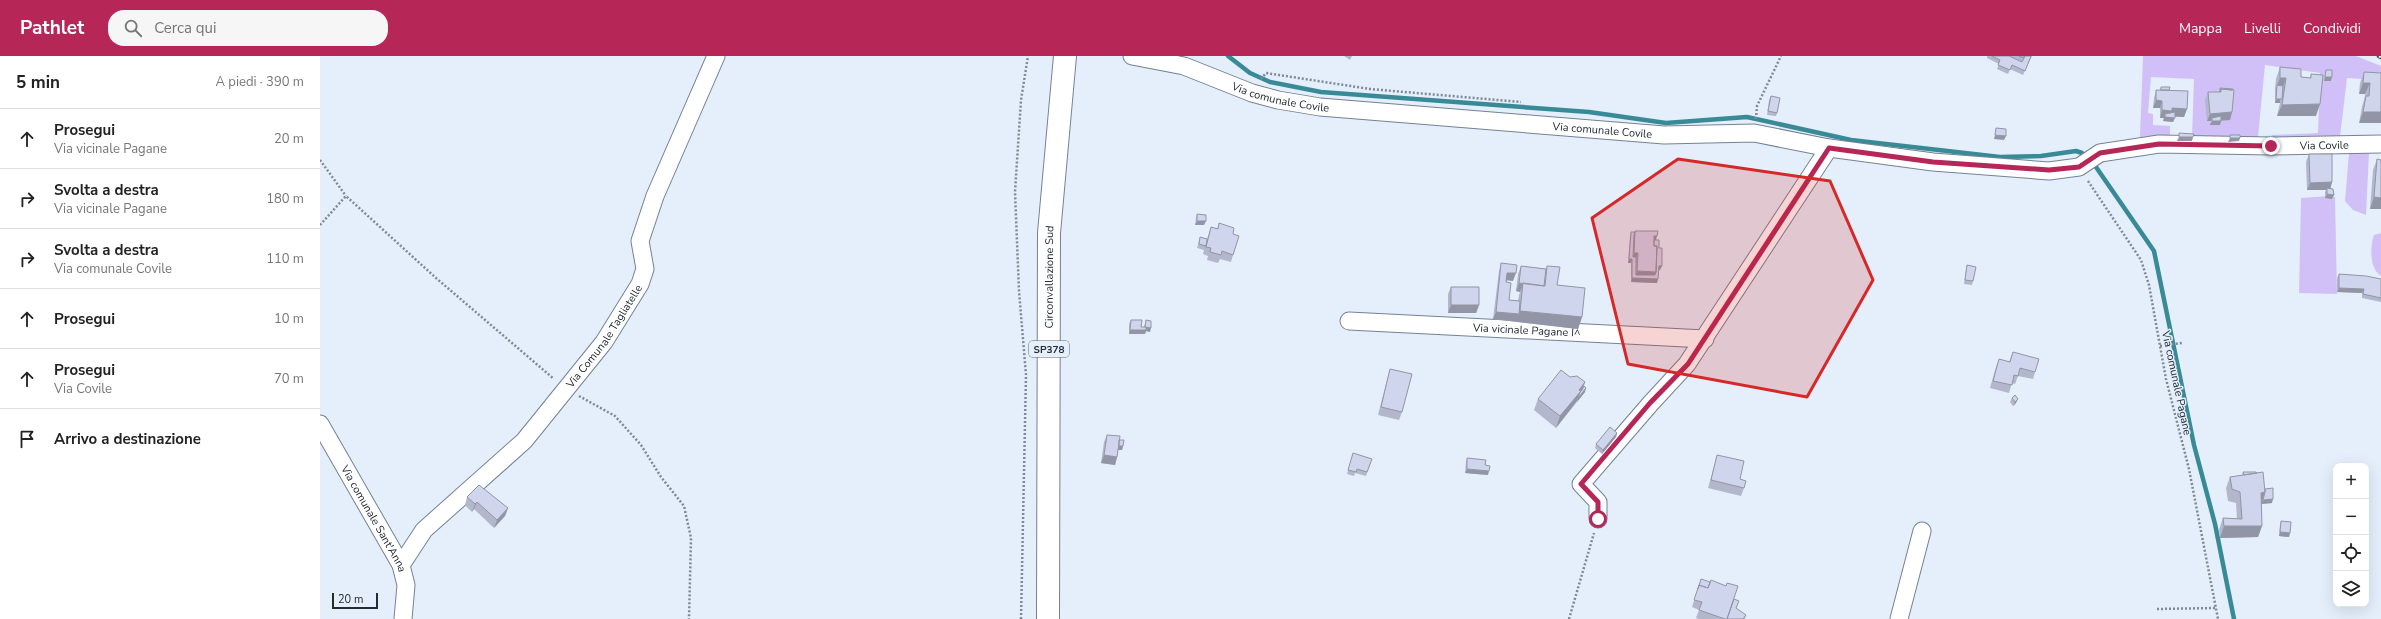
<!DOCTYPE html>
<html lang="it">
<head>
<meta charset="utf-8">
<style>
  :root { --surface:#fff; --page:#f6f6f6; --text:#222; --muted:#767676; --line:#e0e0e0; --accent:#b62656 }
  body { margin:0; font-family:"Nunito Sans",sans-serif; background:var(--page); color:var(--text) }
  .controls { position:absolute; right:12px; bottom:12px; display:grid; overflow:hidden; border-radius:8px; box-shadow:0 4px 16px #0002 }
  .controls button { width:36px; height:36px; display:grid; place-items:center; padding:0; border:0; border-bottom:1px solid var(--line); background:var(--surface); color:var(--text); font:20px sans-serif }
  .scale { position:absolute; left:12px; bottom:10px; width:46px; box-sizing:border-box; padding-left:4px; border:2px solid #252b33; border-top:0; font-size:11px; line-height:14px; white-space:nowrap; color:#252b33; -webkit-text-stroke:3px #e4effb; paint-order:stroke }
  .stop { position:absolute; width:12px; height:12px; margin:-9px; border:3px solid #b62656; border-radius:50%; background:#fff }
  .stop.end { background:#b62656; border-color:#fff; box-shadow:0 1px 4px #0008 }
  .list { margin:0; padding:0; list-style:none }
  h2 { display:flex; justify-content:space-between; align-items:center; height:52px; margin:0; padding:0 16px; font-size:17px }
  h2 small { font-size:13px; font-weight:400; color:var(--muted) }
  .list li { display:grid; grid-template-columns:26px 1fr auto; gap:12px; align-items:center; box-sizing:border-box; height:60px; padding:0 16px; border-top:1px solid var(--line) }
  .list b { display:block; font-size:15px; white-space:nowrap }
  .list p { margin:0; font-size:13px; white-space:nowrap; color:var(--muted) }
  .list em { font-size:13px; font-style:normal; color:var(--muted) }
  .icon { flex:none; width:22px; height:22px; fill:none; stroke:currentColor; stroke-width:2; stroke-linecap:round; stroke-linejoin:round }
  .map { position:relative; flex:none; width:2061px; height:563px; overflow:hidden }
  header { display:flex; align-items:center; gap:24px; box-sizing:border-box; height:56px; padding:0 20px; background:var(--accent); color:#fff }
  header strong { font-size:19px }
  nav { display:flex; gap:22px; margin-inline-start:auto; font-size:14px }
  .search { width:280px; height:36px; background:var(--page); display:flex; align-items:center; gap:10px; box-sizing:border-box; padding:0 14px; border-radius:16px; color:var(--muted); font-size:15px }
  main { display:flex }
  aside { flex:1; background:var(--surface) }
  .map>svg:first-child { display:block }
  .green { fill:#d1c0f7 }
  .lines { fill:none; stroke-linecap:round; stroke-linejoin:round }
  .stream { stroke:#398a97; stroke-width:4.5 }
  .street-casing { stroke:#738294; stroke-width:19 }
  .primary-casing { stroke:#738294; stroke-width:24 }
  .path { stroke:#808993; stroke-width:2.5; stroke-dasharray:2 2; stroke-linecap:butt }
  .street { stroke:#fff; stroke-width:17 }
  .primary { stroke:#fff; stroke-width:22 }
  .rail-casing { stroke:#3a4149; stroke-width:4.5 }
  .rail { stroke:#e4effb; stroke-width:3; stroke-dasharray:9; stroke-linecap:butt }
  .wall { fill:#b2b7cb }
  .shaded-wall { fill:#9195a5 }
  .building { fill:#cfd5ec; stroke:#9195a5 }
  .route { stroke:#b62656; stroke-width:5 }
  .marked { fill:#d62828; fill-opacity:0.2; stroke:#d62828; stroke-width:3; stroke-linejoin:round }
  .labels { text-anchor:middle; stroke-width:3; stroke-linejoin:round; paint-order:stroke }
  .shield { fill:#e4effb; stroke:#5e666f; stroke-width:1 }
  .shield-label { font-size:10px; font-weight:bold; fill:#252b33 }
  .street-label { font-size:11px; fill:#252b33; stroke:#e4effb }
</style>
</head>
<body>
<header>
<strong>Pathlet</strong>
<div class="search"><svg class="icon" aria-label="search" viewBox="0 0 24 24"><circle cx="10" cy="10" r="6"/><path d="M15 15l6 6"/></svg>Cerca qui</div>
<nav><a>Mappa</a><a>Livelli</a><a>Condividi</a></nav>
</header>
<main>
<aside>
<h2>5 min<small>A piedi · 390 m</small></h2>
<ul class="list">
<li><svg class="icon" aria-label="ahead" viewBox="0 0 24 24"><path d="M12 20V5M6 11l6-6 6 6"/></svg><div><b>Prosegui</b><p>Via vicinale Pagane</p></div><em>20 m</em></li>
<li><svg class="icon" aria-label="right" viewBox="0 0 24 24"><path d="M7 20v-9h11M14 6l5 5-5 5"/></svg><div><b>Svolta a destra</b><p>Via vicinale Pagane</p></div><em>180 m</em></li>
<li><svg class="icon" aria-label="right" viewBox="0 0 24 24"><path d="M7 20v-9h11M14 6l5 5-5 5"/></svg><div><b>Svolta a destra</b><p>Via comunale Covile</p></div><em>110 m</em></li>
<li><svg class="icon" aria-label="ahead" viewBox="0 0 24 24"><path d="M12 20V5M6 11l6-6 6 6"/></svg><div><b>Prosegui</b></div><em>10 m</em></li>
<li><svg class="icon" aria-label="ahead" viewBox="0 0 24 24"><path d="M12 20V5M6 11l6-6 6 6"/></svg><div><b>Prosegui</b><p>Via Covile</p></div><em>70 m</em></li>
<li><svg class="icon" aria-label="arrive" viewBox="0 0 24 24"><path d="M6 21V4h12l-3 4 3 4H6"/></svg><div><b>Arrivo a destinazione</b></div></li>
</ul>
</aside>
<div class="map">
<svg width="2061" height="563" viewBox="0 0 2061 563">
  <rect width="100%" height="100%" fill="#e4effb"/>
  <!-- green -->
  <path class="green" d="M1823 0H2036L2061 10V31L2060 24 2027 22 2020 81 1953 83 1952 79 1998 77 2000 17 1945 9 1938 81H1872L1874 23 1831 21 1828 57 1833 58V69L1850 70V80L1820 81Z
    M2029 97H2049L2046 159 2033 154 2025 145Z
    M2009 140 2015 141 2017 238 1979 237 1981 142Z
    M2061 177V220C2049 212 2050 191 2054 179Z"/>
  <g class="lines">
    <!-- stream -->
    <path class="stream" d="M908 0 930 17 950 26 1001 36 1269 56 1346 67 1427 61 1531 84 1680 101 1721 100 1756 95 1762 97 1776 111 1834 195 1874 389 1895 468 1914 563"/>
    <!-- street casing -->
    <g class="street-casing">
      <g id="street">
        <path id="s1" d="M812 0 864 10 932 37 958 44 1000 51 1344 79 1434 77 1509 92 1613 106 1729 115 1759 111 1780 97 1839 88 1951 90 2061 88"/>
        <path id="s2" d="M1029 265 1385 283"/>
        <path id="s3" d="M0 368 81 509 86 529 83 563"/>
        <path d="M1278 463V446L1261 428 1331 347 1367 308 1509 92"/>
        <path id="s4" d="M81 509 104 474 204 385 284 286 320 228 325 213 320 185 335 140 396 0"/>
        <path d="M1579 563 1602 475"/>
      </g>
    </g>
    <!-- primary casing -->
    <g class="primary-casing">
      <g id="primary">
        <path id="s5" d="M728 563 729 177 745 0"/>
      </g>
    </g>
    <!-- path -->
    <path class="path" d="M941 23 946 17 1050 33 1201 46
      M1436 63 1437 50 1461 0
      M0 104 26 140
      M1768 125 1821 204 1829 229 1846 323 1869 413 1898 563
      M0 169 26 140 116 222 234 323
      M1840 290 1862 287
      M259 340 295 360 321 389 341 421 364 450 371 482 369 563
      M1837 553 1895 552
      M701 563 706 319 699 235 695 136 701 44 708 0
      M1249 563 1274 477"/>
    <!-- street -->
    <use href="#street" class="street"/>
    <!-- primary -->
    <use href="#primary" class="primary"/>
    <!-- rail casing -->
    <g class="rail-casing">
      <path id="rail" d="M2059 0 2061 1"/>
    </g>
    <!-- rail -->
    <use href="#rail" class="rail"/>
  </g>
  <!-- wall -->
  <path class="wall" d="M1024 0H1032L1030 4Z
    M1667 0H1712L1703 19 1690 13 1688 18 1677 13 1679 8 1667 2Z
    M1960 11 1981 21 1990 22 1991 18 1996 60H1957L1960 47H1955V33L1956 23Z
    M2006 14 2011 25H2004L2005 18Z
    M2044 16 2061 17 2039 67 2042 51 2045 40V38H2039L2040 27Z
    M1841 31 1849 34 1867 53 1864 61H1855L1853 66 1843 65 1844 62H1840V52H1833L1834 42 1836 34H1840Z
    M1900 32 1912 56 1910 64 1901 65 1900 69H1890L1891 65H1887L1885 44 1888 36H1899Z
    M1451 40 1457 57 1456 60 1447 59 1449 44Z
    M1989 98 2012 126 2010 133 2012 143 2005 142V136L2006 134H1987L1986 106Z
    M2057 103 2061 153H2050L2053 114Z
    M877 158 884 169H875L876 162Z
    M899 167 913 178V199L911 206 900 203 898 207 887 204 888 200 883 198 884 194 877 192 880 181 887 183 891 171 897 173Z
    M1311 176 1336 184 1339 192 1340 214H1339L1337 227 1311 226V207H1308L1310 180Z
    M1181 207 1193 225 1187 224 1189 244 1198 245 1199 239 1200 236 1196 235 1198 218 1201 210 1226 213 1227 210 1237 229 1262 261 1258 273 1173 263 1179 215Z
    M1647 209 1653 225 1652 229 1644 228 1646 213Z
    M2019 218 2061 223V246L2042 242V237L2017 236V222Z
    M1131 231 1159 249 1156 257H1128V238Z
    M811 264 821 271H824L826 264 830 276 826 275 825 278H809V268Z
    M1693 296 1715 316 1713 323 1698 320 1695 328 1692 327 1689 337 1670 332 1676 311 1679 303 1689 306Z
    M1070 313 1082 356 1079 364 1058 359 1068 320Z
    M1265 326 1264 330 1265 336 1236 372 1214 354 1218 343Z
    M1692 342 1696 347 1693 350 1690 346Z
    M1297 377 1296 381 1282 398 1275 392 1276 388Z
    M787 379 799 384 803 390 802 394H798L797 401 795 409 781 407 784 386Z
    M1397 399 1420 423 1424 432 1421 440 1388 432 1395 407Z
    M1032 401 1052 403 1046 420 1035 417 1034 420 1027 418Z
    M1147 402 1165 409 1168 419 1145 417 1146 406Z
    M1923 416 1937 417 1952 447 1941 448 1942 470 1938 481 1900 482 1899 474 1903 462 1917 463 1916 447 1908 445 1906 432 1910 421 1922 419Z
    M147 441 188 452 185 460 174 472 154 453 152 456 145 449Z
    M1961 465 1970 477 1969 481 1959 480 1960 469Z
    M1381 523 1414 543 1416 552 1426 559 1425 563H1379L1376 562 1379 554 1372 551Z"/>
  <!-- shaded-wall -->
  <path class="shaded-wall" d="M2005 21H2012L2011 25H2004Z
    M1960 22H1966L1962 34 1957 29Z
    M2043 27H2050L2045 38H2039Z
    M1956 43H1960V47H1955Z
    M1836 44 1842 45 1840 52H1833Z
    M2000 48 1996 60H1957L1962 49Z
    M1852 52 1867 53 1864 61 1850 60 1855 62 1853 66 1843 65 1845 58 1844 62H1840L1842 54Z
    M1912 56 1910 64 1892 65V62L1891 65H1887L1890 58Z
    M2043 56H2061V67H2039Z
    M1892 65H1901L1900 69H1890Z
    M1675 79 1686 80 1684 84 1674 83Z
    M1859 81H1873L1872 85H1857Z
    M1910 82H1920L1919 85 1908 86Z
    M2012 126 2010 134 2007 132 2006 134H1987L1990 127Z
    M2007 138 2014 139 2012 143 2005 142Z
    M2054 141 2061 142V153H2050Z
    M877 165H886L884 169H875Z
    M1334 180H1337L1335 188H1332Z
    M1314 197H1318L1315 205 1312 203 1311 207H1308L1309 203H1312Z
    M1339 210H1342L1340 214H1338Z
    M1317 215 1336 216 1338 223 1337 227 1311 226 1312 222H1315Z
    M1187 217H1196L1193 225 1185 224Z
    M1199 227 1203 228 1200 236 1196 235Z
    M2019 232 2044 233 2042 237 2017 236Z
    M1131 249H1159L1156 257H1128Z
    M1200 255 1262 261 1258 273 1173 263 1176 256 1199 258Z
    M825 271 831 272 830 276 826 275 825 278H809L810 274Z
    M1265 326 1261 337 1259 340 1256 346 1236 372 1240 360Z
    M1266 332 1265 336 1257 346 1258 342Z
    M1698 343 1696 347 1693 350 1695 346Z
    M1297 377 1296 381 1282 398 1283 394Z
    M799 390H803L802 394H798Z
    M784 399 797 401 795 409 781 407Z
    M1147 413 1169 415 1168 419 1145 417Z
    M1945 436 1941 448V437Z
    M1953 443 1952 447 1941 448 1943 444Z
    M157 446 154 453 152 456 155 448Z
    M188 452 185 460 174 472 177 464Z
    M1904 470H1942L1938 481 1900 482Z
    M1960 476 1970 477 1969 481 1959 480Z"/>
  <!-- building -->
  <path class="building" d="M1672 0H1689L1702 6 1705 0H1711L1705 15 1692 9 1690 14 1678 9 1680 4Z
    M1699 0H1704V2Z
    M1960 11 1981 13V21L1991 22V18L2003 19 2000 48 1962 49 1966 22H1960Z
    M2006 14H2012V21H2005Z
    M2044 16 2061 17V56H2043L2046 40H2049L2050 27H2043Z
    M1957 29 1963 30 1962 43H1956Z
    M1841 31H1850L1849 34H1841Z
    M1900 32 1913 33 1912 34 1901 33 1900 36Z
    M1901 33 1914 34 1912 56 1890 58 1888 36H1901Z
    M1836 34 1868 35 1867 53 1852 52V55L1842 54V45L1836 44Z
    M1451 40 1460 42 1457 57 1448 55Z
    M1855 56V62L1845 61V58Z
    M1901 60V65H1892V62Z
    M1676 72 1686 73V80L1675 79Z
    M1859 77 1874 78 1873 81H1859Z
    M1910 79H1920V82H1910Z
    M1989 98H2012V126L1990 127Z
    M2057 103 2061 104V142L2054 141Z
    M2007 132 2013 133 2014 139 2007 138Z
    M877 158 886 159V165H877Z
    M899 167 914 172 913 178 919 180 913 199 902 195 901 199 890 196 891 192 886 191 891 171 898 173Z
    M1315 175H1338L1337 180H1334V190H1337L1336 216 1317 215 1318 197H1314Z
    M1311 176H1315L1314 179 1313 201H1316V219H1335L1336 216 1337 190H1334V184H1339V192H1342V210H1339L1338 223 1312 222V203H1309Z
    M880 181 887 183 886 190 879 188Z
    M1181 207 1197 209 1196 217H1187L1186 226 1191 227 1189 244 1200 245 1199 258 1176 256Z
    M1647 209 1656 211 1653 225 1645 224Z
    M1201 210 1226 213 1224 230 1199 227Z
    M1227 210 1240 211 1237 229 1265 232 1262 261 1200 255 1203 227 1225 230Z
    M2019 218 2046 220 2061 223V242L2043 238 2044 233 2019 232Z
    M1131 231H1159V249H1131Z
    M811 264H822L821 271H826V274H810Z
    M826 264 831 265V272L825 271Z
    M1693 296 1719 303 1715 316 1700 312 1698 320 1694 319 1692 329 1673 325 1679 303 1690 306Z
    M1070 313 1092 318 1082 356 1061 351Z
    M1241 314 1250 321 1257 320 1265 326 1259 334 1261 335 1240 360 1218 343Z
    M1264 330 1266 332 1258 342 1260 336 1262 334Z
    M1695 339 1698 343 1695 346 1692 342Z
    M1290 371 1297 377 1283 394 1276 388Z
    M787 379 800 380 797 401 784 399Z
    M799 384H804L803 390H799Z
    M1033 397 1052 403 1047 416 1037 413 1036 416 1028 414Z
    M1397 399 1424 405 1420 423 1426 425 1424 432 1391 424Z
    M1147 402 1166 404 1165 409 1170 410 1169 415 1147 413Z
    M1923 416H1936L1937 417 1924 419Z
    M1943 416 1945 436 1941 437 1942 470H1904L1903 462 1922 463 1920 436 1912 433 1910 421Z
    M159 429 188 452 177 464 157 446 155 448 147 441Z
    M1953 432V443L1943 444 1945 436V433Z
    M1961 465 1971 466 1970 477 1960 476Z
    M1381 523 1390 526 1388 532 1379 529 1378 533Z
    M1391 524 1406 530 1407 527 1418 530 1407 563H1405L1379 554 1382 546 1374 544 1379 529 1388 532Z
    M1414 543 1419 545 1416 552 1426 559 1423 563H1407Z"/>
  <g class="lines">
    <!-- route -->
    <path class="route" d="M1278 463V446L1261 428 1330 347 1368 308 1509 92 1613 106 1729 114 1759 111 1780 97 1839 88 1951 90"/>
  </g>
  <!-- marked area -->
  <path class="marked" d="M1358 103 1510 125 1553 224 1487 341 1308 308 1272 162Z"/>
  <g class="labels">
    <!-- shield labels -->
    <rect class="shield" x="709" y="285" width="40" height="16" rx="3"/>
    <g class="shield-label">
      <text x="729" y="297">SP378</text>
    </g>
    <!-- street labels -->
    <g class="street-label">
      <text dy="4" stroke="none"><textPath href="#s1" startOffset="155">Via comunale Covile</textPath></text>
      <text dy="4" stroke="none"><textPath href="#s1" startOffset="479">Via comunale Covile</textPath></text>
      <text dy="4" stroke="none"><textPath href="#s1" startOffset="1209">Via Covile</textPath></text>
      <text dy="4" stroke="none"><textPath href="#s5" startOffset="342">Circonvallazione Sud</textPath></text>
      <text dy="4" stroke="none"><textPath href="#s2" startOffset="178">Via vicinale Pagane I^</textPath></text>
      <text dy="4" stroke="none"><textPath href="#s4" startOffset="308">Via Comunale Tagliatelle</textPath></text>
      <text transform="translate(1857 327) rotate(78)" y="4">Via comunale Pagane</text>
      <text dy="4" stroke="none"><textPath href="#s3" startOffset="109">Via comunale Sant'Anna</textPath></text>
    </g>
  </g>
</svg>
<div class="controls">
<button>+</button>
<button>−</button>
<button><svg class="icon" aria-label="locate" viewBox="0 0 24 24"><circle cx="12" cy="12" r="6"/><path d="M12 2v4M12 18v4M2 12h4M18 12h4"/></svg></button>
<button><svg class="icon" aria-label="layers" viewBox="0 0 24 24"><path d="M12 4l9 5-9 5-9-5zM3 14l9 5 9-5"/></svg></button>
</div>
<div class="scale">20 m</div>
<div class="stop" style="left:1278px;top:463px"></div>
<div class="stop end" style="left:1951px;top:90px"></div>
</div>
</main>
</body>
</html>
